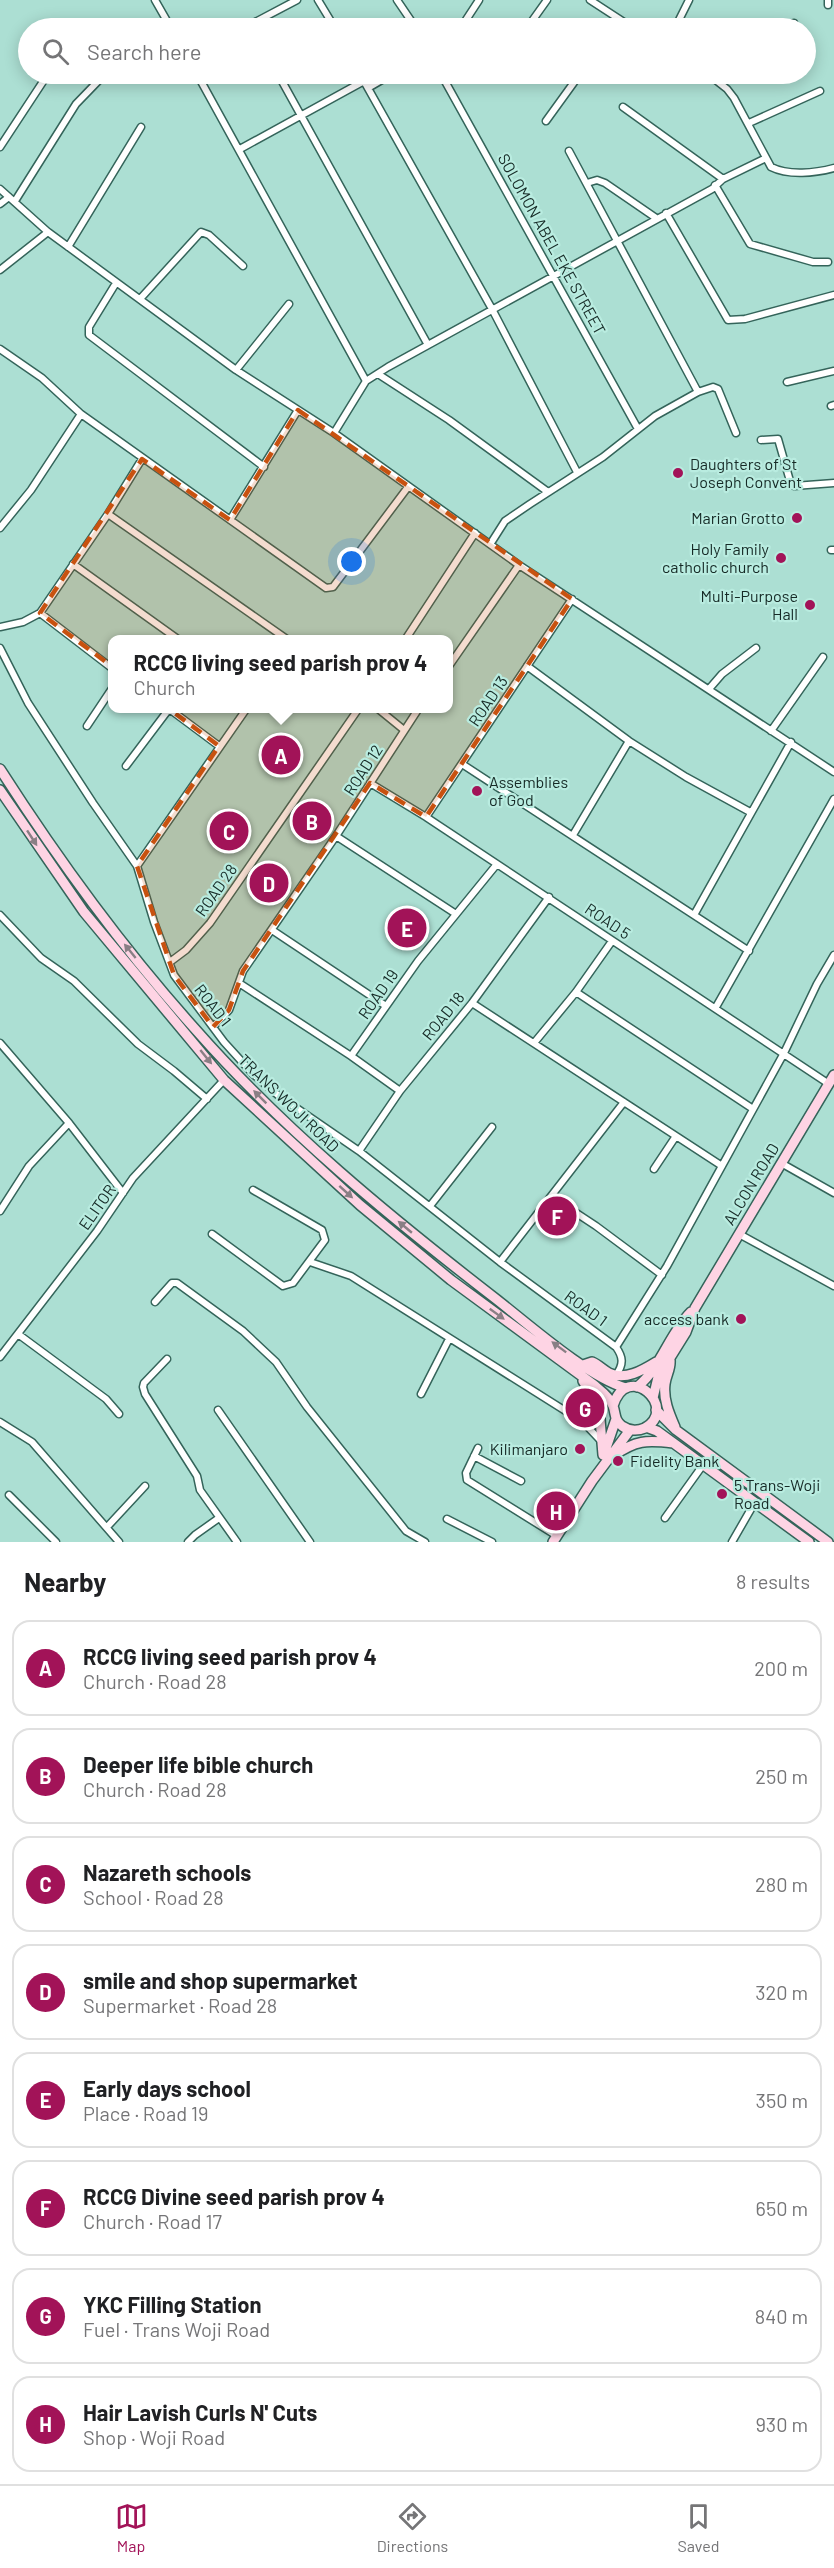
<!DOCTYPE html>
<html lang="en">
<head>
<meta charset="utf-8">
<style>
  :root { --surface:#fff; --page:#f6f6f6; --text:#202124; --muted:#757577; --line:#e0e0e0; --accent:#a21358 }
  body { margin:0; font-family:Barlow,sans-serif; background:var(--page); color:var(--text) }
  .you { position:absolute; left:352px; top:562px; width:21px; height:21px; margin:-15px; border:4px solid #fff; border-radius:50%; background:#1a73e8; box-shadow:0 0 0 9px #1a73e833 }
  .badge { display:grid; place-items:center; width:39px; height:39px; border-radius:50%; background:var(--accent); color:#fff; font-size:20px; font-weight:700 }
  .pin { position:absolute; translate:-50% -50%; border:3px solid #fff; box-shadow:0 2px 6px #0006 }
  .popup { position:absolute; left:108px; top:635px; width:345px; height:78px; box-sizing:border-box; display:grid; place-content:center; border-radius:12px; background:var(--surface); filter:drop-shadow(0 2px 4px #0005); font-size:20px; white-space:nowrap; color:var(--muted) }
  .popup b { font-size:22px; color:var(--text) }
  .popup::after { content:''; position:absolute; left:50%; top:100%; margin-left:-12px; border:12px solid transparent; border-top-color:var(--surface) }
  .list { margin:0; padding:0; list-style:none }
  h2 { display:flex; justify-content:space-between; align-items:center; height:78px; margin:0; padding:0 24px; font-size:26px }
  h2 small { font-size:20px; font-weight:400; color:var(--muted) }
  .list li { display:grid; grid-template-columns:39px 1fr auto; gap:18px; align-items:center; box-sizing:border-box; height:96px; margin:0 12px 12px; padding:0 12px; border:2px solid var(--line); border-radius:18px }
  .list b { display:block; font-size:22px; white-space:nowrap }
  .list p { margin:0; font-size:20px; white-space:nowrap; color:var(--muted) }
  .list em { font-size:20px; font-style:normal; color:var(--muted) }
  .icon { flex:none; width:33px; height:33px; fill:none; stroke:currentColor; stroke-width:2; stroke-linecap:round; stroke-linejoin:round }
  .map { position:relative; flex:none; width:834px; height:1542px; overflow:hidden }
  .search { position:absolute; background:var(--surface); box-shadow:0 3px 15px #0003; left:18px; right:18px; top:18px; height:66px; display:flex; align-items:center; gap:15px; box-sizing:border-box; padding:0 21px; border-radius:33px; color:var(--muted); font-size:22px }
  .sheet { height:942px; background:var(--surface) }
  nav { display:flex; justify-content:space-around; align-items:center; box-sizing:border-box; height:84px; border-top:2px solid var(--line); background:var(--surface); font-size:16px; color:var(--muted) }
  nav a { display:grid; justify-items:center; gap:3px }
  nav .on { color:var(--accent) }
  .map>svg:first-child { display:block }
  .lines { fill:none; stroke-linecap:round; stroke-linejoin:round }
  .minor-casing { stroke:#34645a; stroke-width:9 }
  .secondary-casing { stroke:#34645a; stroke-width:12 }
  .minor { stroke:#fff; stroke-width:6 }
  .secondary { stroke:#fed4e4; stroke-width:9 }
  .oneway { fill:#8a7f85 }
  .marked { fill:#c85210; fill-opacity:0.2; stroke:#c85210; stroke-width:4.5; stroke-dasharray:12 8; stroke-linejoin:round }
  .poi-dot { fill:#a21358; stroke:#b9ece0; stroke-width:2 }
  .labels { text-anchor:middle; stroke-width:4.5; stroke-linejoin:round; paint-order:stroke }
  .street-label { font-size:16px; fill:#162a26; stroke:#b9ece0 }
  .poi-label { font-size:16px; fill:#162a26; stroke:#b9ece0; text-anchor:end }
</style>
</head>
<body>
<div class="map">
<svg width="834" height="1542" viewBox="0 0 834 1542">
  <rect width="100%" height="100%" fill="#acdfd3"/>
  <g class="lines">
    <!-- minor casing -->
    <g class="minor-casing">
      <path id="minor" d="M155 0 171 28
        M318 0 335 28
        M397 0 416 28
        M590 0 633 28
        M828 0V5
        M464 23 479 0
        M244 28 297 0
        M527 28 547 0
        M612 28 619 20
        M675 28 689 0
        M778 28 794 23
        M197 74 366 381
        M278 74 428 345
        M360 74 492 309 577 472
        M441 74 638 429
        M708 74 727 89 734 98 771 167C789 176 815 173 834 168
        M368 88 392 74
        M623 107 723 179
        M546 121 580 74
        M749 123 820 91
        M0 147 46 77
        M240 149 364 81
        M569 151 698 392
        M587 183 597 180 605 183 656 218
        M715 185 750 244 813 262H828
        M0 189 48 232 236 370 334 433 519 565 834 772
        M15 201 76 104 105 74
        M0 204 9 197
        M666 213 728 320 745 319 834 295
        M68 247 141 127
        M0 270 48 232
        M116 283 89 327V335L264 467
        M140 299 201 232 209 235 243 266
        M0 349 42 378 81 414 326 588 333 587 408 487
        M236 370 289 304
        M378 374 449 420 548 492
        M787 382 834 371
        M831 406 834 405
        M334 433 366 381 388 367 712 189 723 179 766 158
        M761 440 778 439 790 481 794 486 834 483
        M108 514 288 640
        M230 520 298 410
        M0 528 31 490 81 414
        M491 543 505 521 530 504 603 457 655 416 698 392 713 387 718 389 736 433
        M831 550H834
        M73 564 179 640
        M40 613 113 669
        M0 627 23 622 40 613 108 514 142 459
        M405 640 475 533
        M0 648 28 703 93 803 137 866 154 922 174 975 224 1042 253 1074 279 1096 359 1151 500 1262 616 1347C623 1357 624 1364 616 1375
        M449 666 519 565
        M527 666 629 741 686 777 750 812
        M709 689 722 674 756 648
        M168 708 219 746
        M377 708 404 730
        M87 726 113 687
        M771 731 823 657
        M462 764 749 951
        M126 766 169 709
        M370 783 426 817 829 1084
        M426 817 572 599
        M573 835 629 741
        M336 836 456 914
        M137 866 247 708
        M0 915 41 958 74 981 138 1044 174 1071 207 1099
        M694 915 791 742
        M272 930 386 1006
        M170 962 186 950 210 923 359 708
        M239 983 351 1056 400 1091
        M576 992 753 1109
        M472 1003 722 1166
        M716 1007 834 799
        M213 1027 229 1010 243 971 336 836 419 708
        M0 1043 69 1123 123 1193
        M534 1043 576 992 612 941
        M351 1056 418 961 497 864
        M359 1151 400 1091 472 1003 549 897
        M781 1163 834 1193
        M654 1169 676 1136
        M552 1197 596 1226 662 1275
        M430 1206 492 1127
        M0 1211 29 1166 69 1123
        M212 1234 283 1286 293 1283 325 1240 322 1230 253 1190
        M739 1234 834 1286
        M310 1262 351 1276 583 1422 601 1441
        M500 1262 624 1102
        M155 1302 172 1283H177L243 1331 276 1362 307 1407 406 1531 425 1542
        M18 1334 106 1399 119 1414
        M616 1347 667 1266 784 1053 817 984 834 955
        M0 1357 97 1231 133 1178 224 1080
        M167 1359 144 1383 143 1387 145 1394 197 1476 200 1490 237 1542
        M421 1394 449 1339
        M218 1410 310 1542
        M0 1422 32 1442 119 1542
        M478 1448 466 1473 467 1480 557 1536
        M474 1456 521 1481
        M9 1495 56 1542
        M665 1518 703 1465
        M447 1519 492 1542
        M107 1527 145 1486
        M188 1542 195 1535 219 1518
        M732 1542 755 1502"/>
    </g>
    <!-- secondary casing -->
    <g class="secondary-casing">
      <path id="secondary" d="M0 769C59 861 123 949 196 1030 285 1131 390 1217 496 1299 528 1324 589 1378 626 1388
        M0 790 84 912 224 1080 360 1205 451 1280 594 1385C600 1390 610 1397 613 1406 616 1414 614 1420 622 1426 629 1431 638 1431 645 1428 680 1408 627 1359 613 1406
        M670 1360C671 1369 666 1375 665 1384 663 1399 669 1413 675 1427
        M583 1365 592 1362C599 1365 603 1370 609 1373 625 1381 643 1370 656 1362
        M583 1381 599 1407 603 1455
        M637 1387C661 1368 669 1334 691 1312
        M653 1398 658 1377 686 1332 695 1308 834 1075
        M656 1410 676 1430 828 1542
        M646 1427 657 1431 809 1542
        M605 1451 616 1419
        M613 1456C636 1440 646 1440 673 1443
        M553 1542 592 1481 630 1430"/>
    </g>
    <!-- minor -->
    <use href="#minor" class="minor"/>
    <!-- secondary -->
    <use href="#secondary" class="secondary"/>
  </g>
  <!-- one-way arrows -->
  <defs><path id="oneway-solid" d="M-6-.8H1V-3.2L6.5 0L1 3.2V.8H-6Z" transform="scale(1.5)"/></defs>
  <g class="oneway">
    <use href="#oneway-solid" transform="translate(32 838) rotate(57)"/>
    <use href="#oneway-solid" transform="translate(130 951) rotate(-129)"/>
    <use href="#oneway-solid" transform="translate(206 1057) rotate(51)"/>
    <use href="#oneway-solid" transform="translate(260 1097) rotate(-135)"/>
    <use href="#oneway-solid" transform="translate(346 1192) rotate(42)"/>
    <use href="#oneway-solid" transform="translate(405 1227) rotate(-140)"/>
    <use href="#oneway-solid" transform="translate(497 1314) rotate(36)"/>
    <use href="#oneway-solid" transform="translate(559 1347) rotate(-143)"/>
  </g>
  <!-- marked area -->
  <path class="marked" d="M298 410 572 599 426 817 370 783 243 971 229 1010 213 1027 174 975 137 866 219 746 40 613 142 459 230 520Z"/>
  <!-- markers -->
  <g class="poi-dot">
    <circle cx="678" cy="473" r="6"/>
    <circle cx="797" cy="518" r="6"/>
    <circle cx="781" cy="558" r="6"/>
    <circle cx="810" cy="605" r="6"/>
    <circle cx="477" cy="791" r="6"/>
    <circle cx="741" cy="1319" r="6"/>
    <circle cx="580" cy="1449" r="6"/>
    <circle cx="618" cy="1461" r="6"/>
    <circle cx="722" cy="1494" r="6"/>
  </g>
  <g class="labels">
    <!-- street labels -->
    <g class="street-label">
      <text transform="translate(552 244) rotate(61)" y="6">SOLOMON ABEL EKE STREET</text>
      <text transform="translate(488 701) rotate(-56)" y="6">ROAD 13</text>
      <text transform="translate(363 770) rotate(-57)" y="6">ROAD 12</text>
      <text transform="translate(216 890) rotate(-55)" y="6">ROAD 28</text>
      <text transform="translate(608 921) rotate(34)" y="6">ROAD 5</text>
      <text transform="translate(378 994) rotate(-55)" y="6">ROAD 19</text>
      <text transform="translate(213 1005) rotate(52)" y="6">ROAD 1</text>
      <text transform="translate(443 1016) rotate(-51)" y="6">ROAD 18</text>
      <text transform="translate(289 1103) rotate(44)" y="6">TRANS WOJI ROAD</text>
      <text transform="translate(751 1184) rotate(-59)" y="6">ALCON ROAD</text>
      <text transform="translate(97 1207) rotate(-55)" y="6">ELITOR</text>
      <text transform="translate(586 1308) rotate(36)" y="6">ROAD 1</text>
    </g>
    <!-- poi labels -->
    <g class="poi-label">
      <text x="690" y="470" text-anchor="start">Daughters of St<tspan x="690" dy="18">Joseph Convent</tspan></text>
      <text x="785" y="524">Marian Grotto</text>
      <text x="769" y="555">Holy Family<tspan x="769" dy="18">catholic church</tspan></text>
      <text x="798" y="602">Multi-Purpose<tspan x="798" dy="18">Hall</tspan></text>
      <text x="489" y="788" text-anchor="start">Assemblies<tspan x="489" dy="18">of God</tspan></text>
      <text x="729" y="1325">access bank</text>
      <text x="568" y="1455">Kilimanjaro</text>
      <text x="630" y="1467" text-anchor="start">Fidelity Bank</text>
      <text x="734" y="1491" text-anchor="start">5 Trans-Woji<tspan x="734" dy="18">Road</tspan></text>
    </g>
  </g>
</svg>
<div class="you"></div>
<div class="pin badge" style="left:281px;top:755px">A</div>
<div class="popup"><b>RCCG living seed parish prov 4</b>Church</div>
<div class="pin badge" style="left:312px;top:821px">B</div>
<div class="pin badge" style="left:229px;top:831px">C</div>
<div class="pin badge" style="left:269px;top:883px">D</div>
<div class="pin badge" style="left:407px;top:928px">E</div>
<div class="pin badge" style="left:557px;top:1216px">F</div>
<div class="pin badge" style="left:585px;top:1408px">G</div>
<div class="pin badge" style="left:556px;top:1511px">H</div>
<div class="search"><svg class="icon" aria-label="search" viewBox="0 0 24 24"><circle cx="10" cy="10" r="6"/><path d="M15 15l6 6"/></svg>Search here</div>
</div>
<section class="sheet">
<h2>Nearby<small>8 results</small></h2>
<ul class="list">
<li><span class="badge">A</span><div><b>RCCG living seed parish prov 4</b><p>Church · Road 28</p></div><em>200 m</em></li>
<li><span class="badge">B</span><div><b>Deeper life bible church</b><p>Church · Road 28</p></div><em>250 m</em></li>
<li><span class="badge">C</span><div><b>Nazareth schools</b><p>School · Road 28</p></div><em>280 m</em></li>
<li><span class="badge">D</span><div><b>smile and shop supermarket</b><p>Supermarket · Road 28</p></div><em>320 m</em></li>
<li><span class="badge">E</span><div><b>Early days school</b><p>Place · Road 19</p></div><em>350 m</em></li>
<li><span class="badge">F</span><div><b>RCCG Divine seed parish prov 4</b><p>Church · Road 17</p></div><em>650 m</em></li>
<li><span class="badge">G</span><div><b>YKC Filling Station</b><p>Fuel · Trans Woji Road</p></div><em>840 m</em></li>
<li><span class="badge">H</span><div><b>Hair Lavish Curls N' Cuts</b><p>Shop · Woji Road</p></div><em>930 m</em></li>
</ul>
</section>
<nav>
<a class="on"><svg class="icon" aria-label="map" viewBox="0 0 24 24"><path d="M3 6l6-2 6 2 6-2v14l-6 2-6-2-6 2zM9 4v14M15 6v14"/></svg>Map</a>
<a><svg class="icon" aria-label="directions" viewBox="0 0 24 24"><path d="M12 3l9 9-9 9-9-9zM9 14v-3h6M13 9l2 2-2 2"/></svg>Directions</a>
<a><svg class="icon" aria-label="saved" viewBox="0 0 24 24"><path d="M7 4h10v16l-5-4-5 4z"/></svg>Saved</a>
</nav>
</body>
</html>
